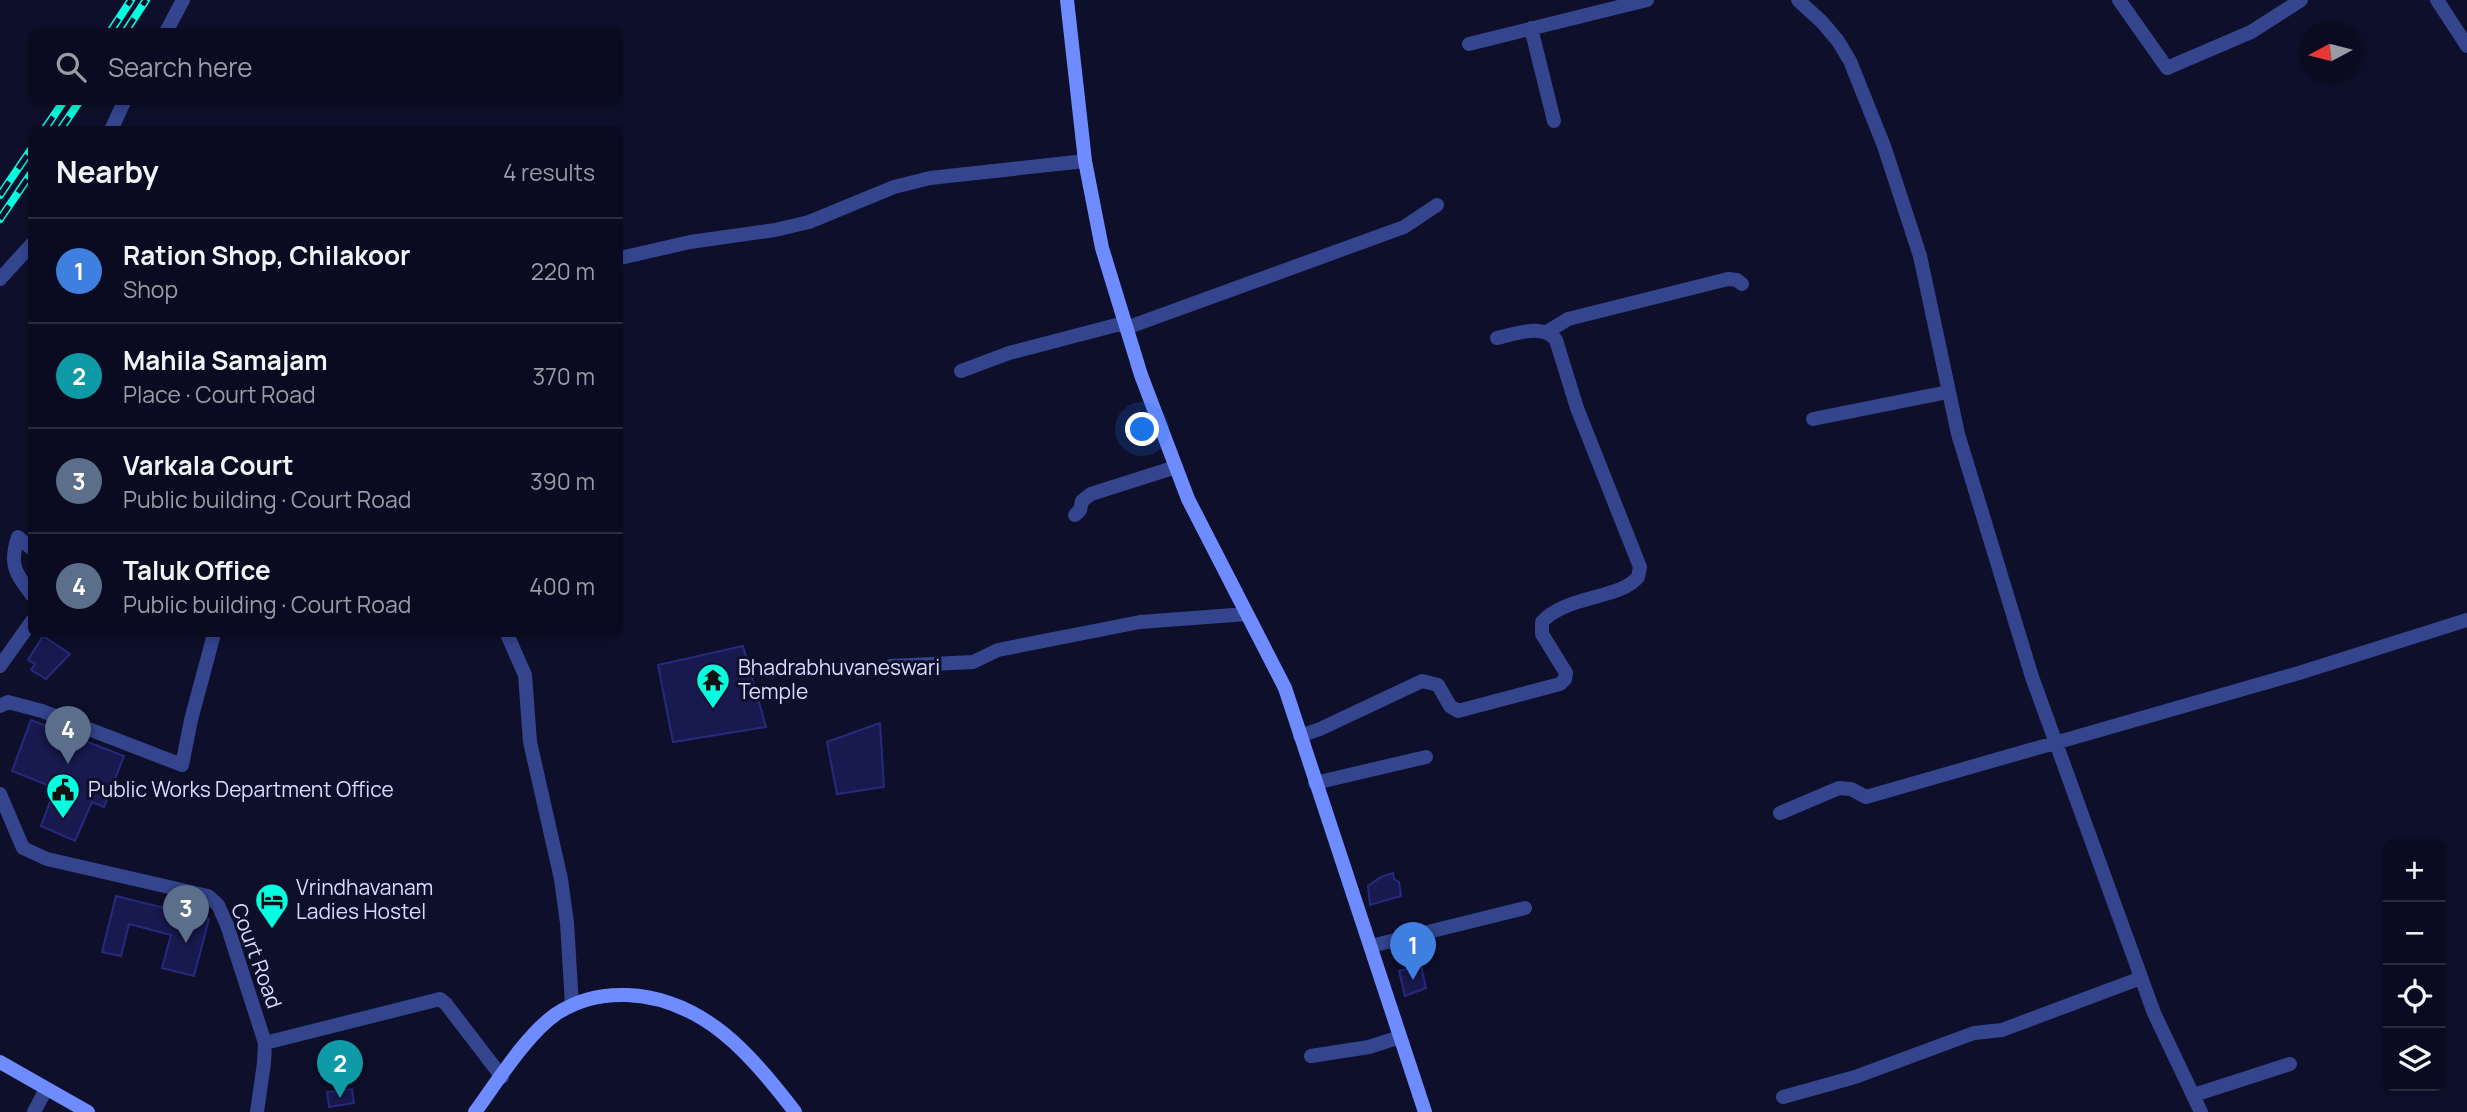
<!DOCTYPE html>
<html lang="en">
<head>
<meta charset="utf-8">
<style>
  :root { --surface:#0a0b20; --page:#18192d; --text:#f1f3f6; --muted:#999ba5; --line:#2a2b3e; --accent:#03ffdf }
  body { margin:0; font-family:Manrope,sans-serif; background:var(--page); color:var(--text) }
  .controls { position:absolute; right:21px; bottom:21px; display:grid; overflow:hidden; border-radius:10px; box-shadow:0 4px 10px #0003 }
  .controls button { width:63px; height:63px; display:grid; place-items:center; padding:0; border:0; border-bottom:2px solid var(--line); background:var(--surface); color:var(--text); font:35px sans-serif }
  .compass { position:absolute; left:2299px; top:21px; width:63px; height:63px; border-radius:50%; background:var(--surface); box-shadow:0 4px 10px #0003; rotate:263deg }
  .you { position:absolute; left:1143px; top:430px; width:24px; height:24px; margin:-18px; border:5px solid #fff; border-radius:50%; background:#1a73e8; box-shadow:0 0 0 10px #1a73e833 }
  .badge { display:grid; place-items:center; width:46px; height:46px; border-radius:50%; background:var(--accent); color:#fff; font-size:23px; font-weight:700 }
  .pin { position:absolute; translate:-50% -58px; filter:drop-shadow(0 2px 4px #0008) }
  .pin::after { content:''; position:absolute; top:37px; width:24px; height:21px; background:inherit; clip-path:polygon(0 0,100% 0,50% 100%) }
  .list { margin:0; padding:0; list-style:none }
  h2 { display:flex; justify-content:space-between; align-items:center; height:91px; margin:0; padding:0 28px; font-size:30px }
  h2 small { font-size:23px; font-weight:400; color:var(--muted) }
  .list li { display:grid; grid-template-columns:46px 1fr auto; gap:21px; align-items:center; box-sizing:border-box; height:105px; padding:0 28px; border-top:2px solid var(--line) }
  .list b { display:block; font-size:26px; white-space:nowrap }
  .list p { margin:0; font-size:23px; white-space:nowrap; color:var(--muted) }
  .list em { font-size:23px; font-style:normal; color:var(--muted) }
  .icon { flex:none; width:38px; height:38px; fill:none; stroke:currentColor; stroke-width:2; stroke-linecap:round; stroke-linejoin:round }
  .map { position:relative; flex:none; width:2467px; height:1112px; overflow:hidden }
  .search { position:absolute; background:var(--surface); box-shadow:0 4px 10px #0003; left:28px; top:28px; width:595px; height:77px; display:flex; align-items:center; gap:18px; box-sizing:border-box; padding:0 24px; border-radius:10px; color:var(--muted); font-size:26px }
  .panel { position:absolute; background:var(--surface); box-shadow:0 4px 10px #0003; left:28px; top:126px; width:595px; height:511px; border-radius:10px }
  .map>svg:first-child { display:block }
  .building { fill:#18194e; stroke:#272a7c; stroke-width:2 }
  .lines { fill:none; stroke-linecap:round; stroke-linejoin:round }
  .minor { stroke:#34458e; stroke-width:14 }
  .secondary { stroke:#6e8cff; stroke-width:14 }
  .rail-casing { stroke:#03ffdf; stroke-width:8 }
  .rail { stroke:#0e0f2b; stroke-width:5; stroke-dasharray:16; stroke-linecap:butt }
  .labels { text-anchor:middle; stroke-width:6; stroke-linejoin:round; paint-order:stroke }
  .poi-label { font-size:21px; fill:#d7dcff; stroke:#0e0f2b; text-anchor:start }
  .street-label { font-size:21px; fill:#d7dcff; stroke:#0e0f2b }
</style>
</head>
<body>
<div class="map">
<svg width="2467" height="1112" viewBox="0 0 2467 1112">
  <rect width="100%" height="100%" fill="#0e0f2b"/>
  <!-- building -->
  <path class="building" d="M43 636 70 654 46 679 31 670 35 664 28 660Z
    M743 646 766 727 673 742 658 665Z
    M31 720 124 756 104 807 92 802 75 841 41 826 55 788 12 771Z
    M880 723 884 787 837 794 827 742Z
    M1393 873 1394 879 1399 882 1401 896 1370 905 1368 886 1381 877Z
    M116 896 209 919 194 976 162 968 171 935 129 924 121 956 102 952Z
    M1421 965 1426 988 1405 996 1399 971Z
    M352 1089 354 1103 329 1107 327 1092Z"/>
  <g class="lines">
    <!-- minor -->
    <path class="minor" d="M1798 0 1822 22 1838 41 1850 61 1884 146 1920 256 1958 434 2032 677 2154 1013 2201 1112
      M2119 0 2167 68 2251 32 2301 0
      M2437 0 2467 46
      M1531 28 1554 121
      M166 32 183 0
      M1469 44 1647 0
      M111 130 124 102
      M620 258 690 242 775 230 809 222 894 187 930 178 1085 161
      M0 279 32 244
      M1126 328 1404 227 1437 205
      M1547 332 1568 319 1728 279 1737 280 1742 284
      M961 371 1009 353 1124 323
      M1813 419 1948 392
      M1075 515 1080 510 1082 501 1091 494 1176 467
      M32 549 18 537C9 564 15 573 32 595
      M507 634 525 675 530 742 561 879 567 923 572 1005
      M0 666 32 621
      M891 666 973 662 998 650 1140 622 1247 614
      M0 706 8 702 42 711 182 765 191 720 214 634
      M1300 736 1320 729 1422 681 1438 685 1450 706 1458 711 1560 684 1565 679 1566 673 1542 634V622C1566 595 1621 599 1638 577L1640 567 1577 408 1556 340C1543 323 1515 334 1497 338
      M1315 783 1426 757
      M0 794 23 848 47 859 208 896 218 905 227 925 265 1043 264 1063 257 1112
      M1780 813 1839 788 1851 789 1866 797 2299 673 2467 620
      M1371 946 1525 908
      M265 1043 440 999 446 1004 502 1077
      M1311 1056 1369 1047 1400 1037
      M2194 1095 2290 1064
      M1783 1097 1855 1077 1974 1033 2002 1030 2141 978
      M34 1112 46 1089"/>
    <!-- secondary -->
    <path class="secondary" d="M1067 0 1085 161 1102 248 1141 375 1188 499 1285 688 1425 1112
      M0 1062 88 1112
      M475 1112C497 1082 526 1035 556 1014 577 1000 602 994 627 995 703 998 752 1055 795 1112"/>
    <!-- rail casing -->
    <g class="rail-casing">
      <path id="rail" d="M110 32 131 0
        M125 32 146 0
        M44 130 63 102
        M60 130 79 102
        M0 195 32 148
        M0 219 32 172"/>
    </g>
    <!-- rail -->
    <use href="#rail" class="rail"/>
  </g>
  <!-- icons -->
  <defs>
    <g id="temple-pin" transform="scale(1.75)"><path d="M0 17L-7.5 6A9.5 9.5 0 1 1 7.5 6Z" fill="#03ffdf" stroke="#0e0f2b"/><path d="M0-6L5-2H3V0L6.5 2.5H4V6H1.5V3h-3V6H-4V2.5H-6.5L-3 0V-2H-5Z" fill="#111"/></g>
    <g id="civic-pin" transform="scale(1.75)"><path d="M0 17L-7.5 6A9.5 9.5 0 1 1 7.5 6Z" fill="#03ffdf" stroke="#0e0f2b"/><path d="M-.6-6.5H3V-4.5H.6V-3L4-1V1h2V6H-6V1h2V-1L-.6-3ZM-1.2 2.5V6h2.4V2.5Z" fill="#111"/></g>
    <g id="hotel-pin" transform="scale(1.75)"><path d="M0 17L-7.5 6A9.5 9.5 0 1 1 7.5 6Z" fill="#03ffdf" stroke="#0e0f2b"/><path d="M-6-4.5h1.5V1H6V5H4.5V3h-9V5H-6ZM-4 0a1.8 1.8 0 1 1 3.6 0ZM.5 0V-2.5h3Q6-2.5 6 0Z" fill="#111"/></g>
  </defs>
  <g fill-rule="evenodd">
    <use href="#temple-pin" x="713" y="680"/>
    <use href="#civic-pin" x="63" y="790"/>
    <use href="#hotel-pin" x="272" y="900"/>
  </g>
  <g class="labels">
    <!-- poi labels -->
    <g class="poi-label">
      <text x="738" y="675">Bhadrabhuvaneswari<tspan x="738" dy="24">Temple</tspan></text>
      <text x="88" y="797">Public Works Department Office</text>
      <text x="296" y="895">Vrindhavanam<tspan x="296" dy="24">Ladies Hostel</tspan></text>
    </g>
    <!-- street labels -->
    <g class="street-label">
      <text transform="translate(256 956) rotate(70)" y="7">Court Road</text>
    </g>
  </g>
</svg>
<div class="controls">
<button>+</button>
<button>−</button>
<button><svg class="icon" aria-label="locate" viewBox="0 0 24 24"><circle cx="12" cy="12" r="6"/><path d="M12 2v4M12 18v4M2 12h4M18 12h4"/></svg></button>
<button><svg class="icon" aria-label="layers" viewBox="0 0 24 24"><path d="M12 4l9 5-9 5-9-5zM3 14l9 5 9-5"/></svg></button>
</div>
<svg class="compass" viewBox="-18 -18 36 36"><path d="M0-13l5 13h-10z" fill="#e53935"/><path d="M0 13l5-13h-10z" fill="#999ba5"/></svg>
<div class="you"></div>
<div class="pin badge" style="left:1413px;top:980px;background:#3f7fe0">1</div>
<div class="pin badge" style="left:340px;top:1098px;background:#0f9aa8">2</div>
<div class="pin badge" style="left:186px;top:943px;background:#5c6f8a">3</div>
<div class="pin badge" style="left:68px;top:764px;background:#5c6f8a">4</div>
<div class="search"><svg class="icon" aria-label="search" viewBox="0 0 24 24"><circle cx="10" cy="10" r="6"/><path d="M15 15l6 6"/></svg>Search here</div>
<section class="panel">
<h2>Nearby<small>4 results</small></h2>
<ul class="list">
<li><span class="badge" style="background:#3f7fe0">1</span><div><b>Ration Shop, Chilakoor</b><p>Shop</p></div><em>220 m</em></li>
<li><span class="badge" style="background:#0f9aa8">2</span><div><b>Mahila Samajam</b><p>Place · Court Road</p></div><em>370 m</em></li>
<li><span class="badge" style="background:#5c6f8a">3</span><div><b>Varkala Court</b><p>Public building · Court Road</p></div><em>390 m</em></li>
<li><span class="badge" style="background:#5c6f8a">4</span><div><b>Taluk Office</b><p>Public building · Court Road</p></div><em>400 m</em></li>
</ul>
</section>
</div>
</body>
</html>
